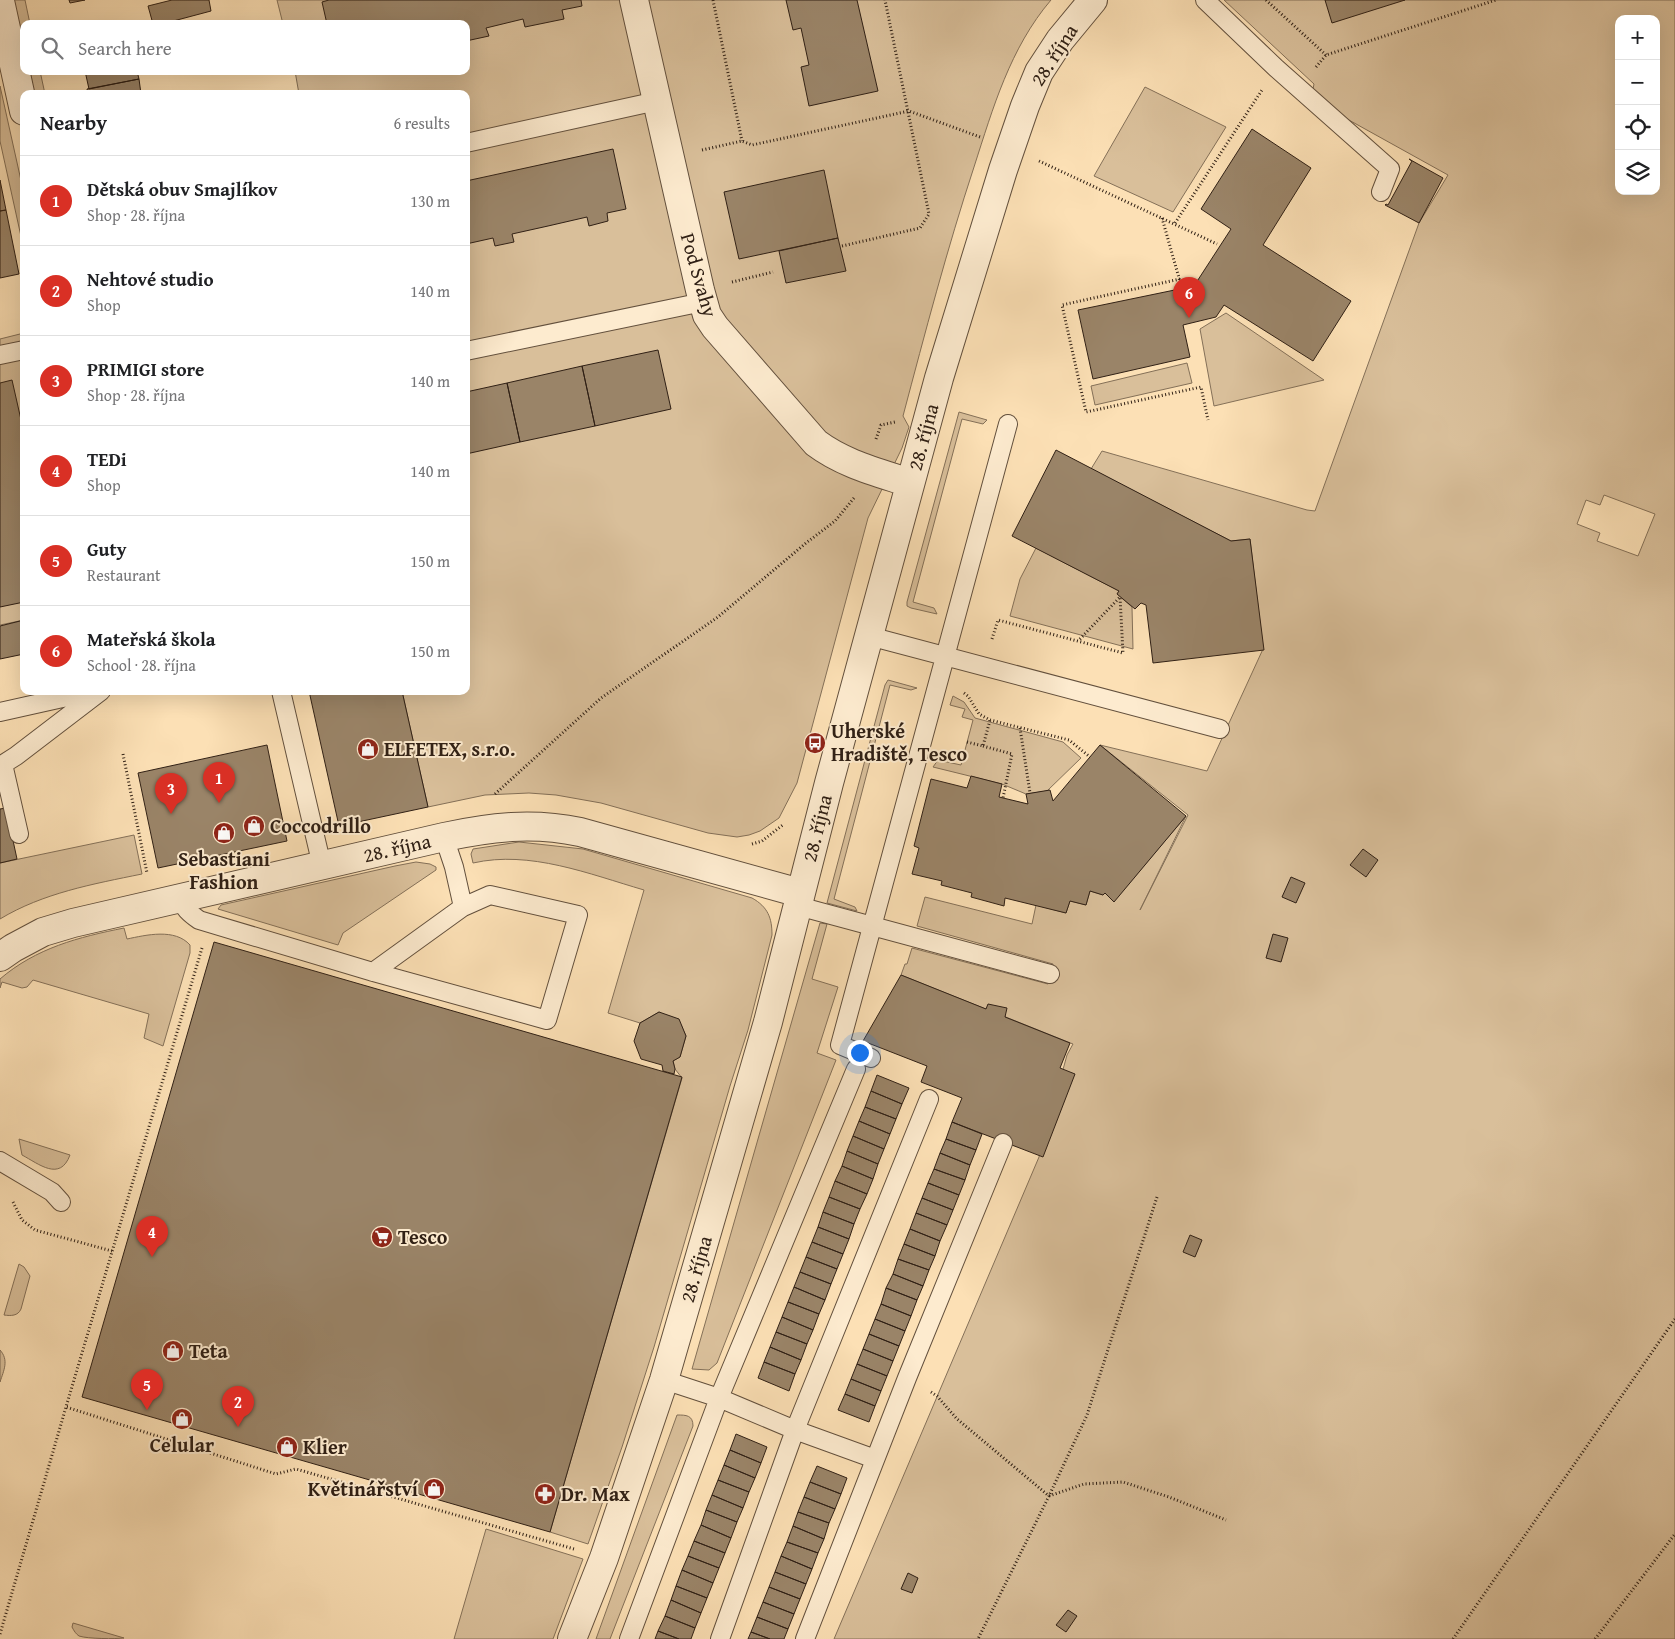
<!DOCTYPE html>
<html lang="en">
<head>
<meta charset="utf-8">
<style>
  :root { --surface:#fff; --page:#f2f2f2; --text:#202124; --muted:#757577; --line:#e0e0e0; --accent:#d93025 }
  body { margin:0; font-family:"Gentium Book Plus",serif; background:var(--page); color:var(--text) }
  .controls { position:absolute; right:15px; top:15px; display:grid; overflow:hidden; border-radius:10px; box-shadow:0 5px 20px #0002 }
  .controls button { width:45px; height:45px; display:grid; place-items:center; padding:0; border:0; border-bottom:1px solid var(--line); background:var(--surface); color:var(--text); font:25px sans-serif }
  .you { position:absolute; left:859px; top:1052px; width:18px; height:18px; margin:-12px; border:4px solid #fff; border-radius:50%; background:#1a73e8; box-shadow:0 0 0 8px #1a73e833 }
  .badge { display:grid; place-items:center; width:32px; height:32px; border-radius:50%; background:var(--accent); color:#fff; font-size:16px; font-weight:700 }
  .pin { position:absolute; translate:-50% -41px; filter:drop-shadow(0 1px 2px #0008) }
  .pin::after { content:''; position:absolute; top:26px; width:18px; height:15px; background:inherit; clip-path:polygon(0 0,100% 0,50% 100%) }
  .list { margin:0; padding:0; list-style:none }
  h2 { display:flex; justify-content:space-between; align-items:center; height:65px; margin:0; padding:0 20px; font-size:21px }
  h2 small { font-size:16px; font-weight:400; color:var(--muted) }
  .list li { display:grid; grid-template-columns:32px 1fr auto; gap:15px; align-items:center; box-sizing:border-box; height:90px; padding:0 20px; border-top:1px solid var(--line) }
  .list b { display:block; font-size:19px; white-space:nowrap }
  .list p { margin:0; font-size:16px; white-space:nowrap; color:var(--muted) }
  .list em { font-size:16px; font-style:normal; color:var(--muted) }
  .icon { flex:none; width:28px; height:28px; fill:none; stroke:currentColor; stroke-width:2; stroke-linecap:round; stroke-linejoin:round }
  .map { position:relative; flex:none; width:1675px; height:1639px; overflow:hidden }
  .search { position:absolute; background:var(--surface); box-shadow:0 5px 20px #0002; left:20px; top:20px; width:450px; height:55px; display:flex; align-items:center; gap:12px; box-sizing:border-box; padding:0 18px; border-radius:10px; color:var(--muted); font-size:19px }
  .panel { position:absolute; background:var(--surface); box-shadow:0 5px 20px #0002; left:20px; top:90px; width:450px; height:605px; border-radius:10px }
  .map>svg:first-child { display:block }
  .green { fill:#d9bf9a; stroke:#847058; fill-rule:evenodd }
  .building { fill:#9a8468; stroke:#302015 }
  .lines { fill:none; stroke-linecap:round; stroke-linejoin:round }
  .service-casing { stroke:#63503d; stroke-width:20 }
  .minor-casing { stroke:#63503d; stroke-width:30 }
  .path { stroke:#302015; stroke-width:3; stroke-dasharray:1 2.5; stroke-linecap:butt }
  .service { stroke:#fdebcf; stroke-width:18 }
  .minor { stroke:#fdebcf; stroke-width:28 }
  .labels { text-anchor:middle; stroke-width:4; stroke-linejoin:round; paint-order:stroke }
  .street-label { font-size:20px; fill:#302015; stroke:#fdebcf }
  .poi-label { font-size:20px; font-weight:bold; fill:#302015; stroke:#fdebcf; text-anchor:start }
</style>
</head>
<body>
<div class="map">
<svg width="1675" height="1639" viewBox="0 0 1675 1639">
  <rect width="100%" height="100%" fill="#fce0b5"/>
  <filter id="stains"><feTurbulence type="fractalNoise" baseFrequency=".004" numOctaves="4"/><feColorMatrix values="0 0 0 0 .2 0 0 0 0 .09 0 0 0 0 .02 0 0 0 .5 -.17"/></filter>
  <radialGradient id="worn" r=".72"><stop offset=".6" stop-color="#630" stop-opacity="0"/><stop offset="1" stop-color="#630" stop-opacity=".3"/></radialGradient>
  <!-- green -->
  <path class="green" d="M13 0H25L30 24H24V50Z
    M277 0H1051C1010 48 993 108 974 167 947 249 925 333 903 416L909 427 902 448 868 518 797 783 779 818 760 831 749 835 737 837 708 833 601 803 556 795 529 793 485 795 428 807 402 691H466V94H299L295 71H466V24H283Z
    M1224 0H1675V1639H834L1039 1157 1067 1055 1073 1044 901 975 905 964H907L912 948 1048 984 1053 964 917 926 925 897 1032 924 1036 905 1066 913 1070 901 1086 905 1090 891 1103 895 1105 893 1114 901 1186 816 1140 910 1188 815 1100 745 1207 771 1263 649 1250 539 1231 541 1091 469 1102 451 1307 510 1315 511 1419 223 1448 175 1311 99 1314 84ZM1619 19H1656V191H1619ZM1604 495 1655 514 1638 556 1597 541 1600 533 1577 524 1586 500 1600 505Z
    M28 71H40L45 94H33Z
    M0 86 24 194V250L0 141Z
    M1145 87 1226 127 1173 212 1094 176Z
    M1226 313 1324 380 1214 406 1200 329Z
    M24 333V620L0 625V339Z
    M1187 363 1192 383 1095 405 1091 386Z
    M959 412 987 420 983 424 962 419 913 602 934 608 937 614 911 608 907 606V602Z
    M1036 548 1119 591 1117 594 1132 607 1133 649 1010 616 1020 579Z
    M888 680 917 688 911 690 890 685 834 899 855 907 857 911 827 903 885 685Z
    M953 696 964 702 975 718 1063 742 1081 758 1047 791 1026 794 1002 784 933 767 938 760 961 765 973 720 962 717 965 709 950 705Z
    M134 835 142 874C93 884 43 893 0 919V863Z
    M519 842 583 849 752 898C768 907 772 918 772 935L748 1030 730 1086 654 1347 622 1447 588 1544 550 1532 682 1078 675 1069 673 1061 680 1057 686 1036 681 1025 659 1012 640 1023 608 1013 644 890C589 874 530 850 473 863L471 854 473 849Z
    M416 862 430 864 436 867V870L343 933 338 945 218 909 221 905 395 866Z
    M820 923 827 924 812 979 838 987 817 1053 836 1060 717 1363 709 1370 692 1369Z
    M124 928 127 939C146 935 175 928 190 945V953L163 1046 144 1038 149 1014 33 980 27 987 22 988 2 982 0 988V979C36 948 79 937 124 928Z
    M19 1139 70 1155C60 1182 39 1164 22 1155Z
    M19 1264 24 1267 30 1276 21 1309C18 1316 11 1316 4 1315Z
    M0 1350C9 1360 4 1370 0 1382Z
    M677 1415C686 1415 693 1415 693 1426L610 1639H596Z
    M486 1529 583 1559 553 1639H454Z
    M73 1623 124 1638C116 1639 88 1639 79 1636 76 1634 74 1631 72 1627Z"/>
  <!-- building -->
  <path class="building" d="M69 0H85L70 3Z
    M172 0H209L211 11 162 24H153L148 6Z
    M329 0H581L582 6 562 10 564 19 525 27 523 19 486 28 489 36 466 41V24H327L322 2Z
    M786 0H857L878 91 809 106 801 67 809 65 801 28 793 30Z
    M1325 0H1405L1332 23Z
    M85 71H137L139 79 89 89Z
    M139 79 141 94H88L87 89Z
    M1252 129 1311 168 1263 245 1351 301 1313 361 1224 305 1216 317 1183 325 1190 357 1093 379 1078 310 1194 286 1231 229 1201 209Z
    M613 149 626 209 607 213 608 221 589 226 587 217 548 226 512 234 514 242 495 246 493 238 466 244V181Z
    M1409 159 1443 178 1419 223 1385 205 1386 204 1388 205 1412 161Z
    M824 170 838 238 739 259 724 192Z
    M0 180 6 210 0 211Z
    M6 210 19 274 0 278V211Z
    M838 238 846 271 786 283 779 251Z
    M658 350 671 409 595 426 582 366Z
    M582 366 595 426 520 442 507 383Z
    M12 380 24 433V602L0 607V383Z
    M507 383 520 442 466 454V392Z
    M1056 450 1231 541 1250 539 1264 650 1153 663 1146 605 1141 603 1135 609 1117 594 1119 591 1012 536Z
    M24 620V654L0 659V626Z
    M309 691H402L428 807 339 826Z
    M267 745 287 841 158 868 138 773Z
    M1100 745 1186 816 1114 902 1105 893 1103 895 1090 891 1086 905 1070 901 1066 913 1005 898 1004 906 971 897 972 893 941 885 942 881 912 874 919 848 914 846 931 779 967 788 971 776 1002 784 999 797 1028 804 1026 794 1050 790 1053 801Z
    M6 808 17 859 0 863V809Z
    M1363 849 1378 860 1366 877 1350 865Z
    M1291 877 1305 883 1296 903 1282 897Z
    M1273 934 1288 938 1281 962 1266 958Z
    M214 942 682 1077 550 1532 82 1397Z
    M901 975 986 1009 988 1004 1007 1008 1005 1017 1070 1043 1060 1068 1075 1074 1043 1157 952 1122 962 1098 921 1082 927 1066 863 1041Z
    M659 1012 679 1019 686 1036 680 1057 673 1061 675 1069 674 1074 663 1071 662 1065 641 1059 634 1041 640 1023Z
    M877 1075 909 1088 902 1104 871 1091Z
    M871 1091 902 1104 896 1119 865 1107Z
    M865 1107 896 1119 890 1134 859 1121Z
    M859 1121 890 1134 884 1149 853 1136Z
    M952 1122 982 1134 976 1150 946 1139Z
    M853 1136 884 1149 878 1164 847 1151Z
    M946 1139 976 1150 970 1165 940 1153Z
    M847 1151 878 1164 873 1179 842 1166Z
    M940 1153 970 1165 965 1180 934 1169Z
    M842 1166 873 1179 867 1194 835 1181Z
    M934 1169 965 1180 959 1195 928 1183Z
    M835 1181 867 1194 860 1209 829 1197Z
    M928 1183 959 1195 953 1210 922 1198Z
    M829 1197 860 1209 854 1224 823 1212Z
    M922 1198 953 1210 947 1225 916 1213Z
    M823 1212 854 1224 849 1239 818 1227Z
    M916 1213 947 1225 940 1241 910 1229Z
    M818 1227 849 1239 843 1254 812 1242Z
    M910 1229 940 1241 935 1256 904 1244Z
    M1190 1235 1202 1240 1195 1257 1183 1252Z
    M812 1242 843 1254 837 1269 806 1257Z
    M904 1244 935 1256 929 1270 898 1259Z
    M806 1257 837 1269 831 1284 800 1272Z
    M898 1259 929 1270 923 1286 893 1274Z
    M800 1272 831 1284 825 1300 794 1287Z
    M893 1274 923 1286 917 1300 886 1288Z
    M794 1287 825 1300 819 1314 788 1302Z
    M886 1288 917 1300 911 1316 881 1304Z
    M788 1302 819 1314 813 1330 782 1317Z
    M881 1304 911 1316 905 1331 875 1319Z
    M782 1317 813 1330 807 1344 776 1332Z
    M875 1319 905 1331 899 1346 869 1334Z
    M776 1332 807 1344 801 1360 770 1347Z
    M869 1334 899 1346 893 1361 863 1349Z
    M770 1347 801 1360 795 1374 764 1362Z
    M863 1349 893 1361 887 1376 857 1364Z
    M764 1362 795 1374 789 1391 758 1378Z
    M857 1364 887 1376 881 1391 851 1379Z
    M851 1379 881 1391 875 1406 845 1394Z
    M845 1394 875 1406 869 1422 838 1410Z
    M736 1434 767 1447 761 1463 730 1450Z
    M730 1450 761 1463 755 1478 724 1465Z
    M724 1465 755 1478 749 1492 718 1480Z
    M817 1466 847 1478 841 1494 810 1482Z
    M718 1480 749 1492 743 1508 712 1495Z
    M810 1482 841 1494 835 1509 804 1497Z
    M712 1495 743 1508 737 1522 706 1510Z
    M804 1497 835 1509 829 1523 798 1512Z
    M706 1510 737 1522 731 1538 701 1525Z
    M798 1512 829 1523 824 1539 793 1526Z
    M701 1525 731 1538 725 1553 694 1541Z
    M793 1526 824 1539 818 1553 787 1542Z
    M694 1541 725 1553 719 1568 688 1556Z
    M787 1542 818 1553 812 1569 781 1556Z
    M688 1556 719 1568 713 1583 682 1570Z
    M781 1556 812 1569 806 1584 775 1572Z
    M682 1570 713 1583 707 1598 676 1586Z
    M775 1572 806 1584 800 1599 769 1587Z
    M908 1573 918 1578 912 1593 901 1589Z
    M676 1586 707 1598 701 1613 671 1600Z
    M769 1587 800 1599 794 1614 763 1602Z
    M671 1600 701 1613 695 1628 665 1616Z
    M763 1602 794 1614 788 1629 757 1617Z
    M1068 1610 1077 1616 1066 1632 1056 1625Z
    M665 1616 695 1628 691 1639H679L658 1631Z
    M757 1617 788 1629 784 1639H770L751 1632Z
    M658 1631 679 1639H655Z
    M751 1632 770 1639H748Z"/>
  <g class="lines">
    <!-- service casing -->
    <g class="service-casing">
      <path id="service" d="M1205 0 1276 68 1390 169 1381 192
        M466 143 657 101
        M466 351 703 302
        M0 355 24 350
        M869 636 1220 729
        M281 691 322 866
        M0 712 94 691
        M3 764 19 834
        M0 766 16 756 101 691
        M444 837 454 867 463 907
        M179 898C184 908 189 913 199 920L373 972 547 1020 578 915 490 895 463 907 373 972
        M798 906 1050 974
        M871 1058 840 1045 1008 424
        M0 1161 52 1192 61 1202
        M664 1380 719 1398 795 1430 875 1459
        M629 1639 719 1398 856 1069
        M720 1639 795 1430 929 1099
        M805 1639 907 1378 1003 1143"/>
    </g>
    <!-- minor casing -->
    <g class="minor-casing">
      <path id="minor" d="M634 0 700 290 707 315 715 327 816 443C844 464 877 472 910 483
        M0 1 24 111
        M0 957 13 948 43 932 73 923 444 837C491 827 532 822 580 832L800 893
        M572 1639 604 1558 664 1380 768 1022 829 783 939 378 1003 170 1025 106 1039 72 1060 40 1093 0"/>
    </g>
    <!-- path -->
    <path class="path" d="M713 0 742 141
      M1266 0 1326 55
      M1316 67 1326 55 1496 0
      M702 150 742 141 752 145 909 111 980 137
      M1039 161 1217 244
      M1162 218 1181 285
      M1175 223 1262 90
      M842 246 920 228 929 214 885 0
      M1180 279 1062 305 1086 412 1201 387 1208 420
      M732 282 773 272
      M876 439 881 425 895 422
      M992 639 998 620 1123 653 1120 597 1079 640
      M964 693 968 696 979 714 990 720 1069 740 1090 757
      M1020 728 1030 793
      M967 742 983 746 990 720
      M983 746 1012 754 1003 798
      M123 754 147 873
      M495 794 601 698 718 617 806 543 835 521 854 498
      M752 844 762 841 784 824
      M202 948 66 1407 276 1474 296 1469 574 1549
      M1157 1197 1087 1415 1049 1496 1084 1484 1123 1482 1169 1497 1226 1520
      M13 1202 22 1220 35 1230 112 1251
      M931 1392 937 1396 957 1419 1049 1496 978 1639
      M0 1634 66 1407
      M1453 1639 1675 1319
      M1595 1639 1675 1534"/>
    <!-- service -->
    <use href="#service" class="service"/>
    <!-- minor -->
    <use href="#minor" class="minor"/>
  </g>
  <!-- icons -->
  <defs>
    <g id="bus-disc" transform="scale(1.125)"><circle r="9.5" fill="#8f2418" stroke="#fdebcf"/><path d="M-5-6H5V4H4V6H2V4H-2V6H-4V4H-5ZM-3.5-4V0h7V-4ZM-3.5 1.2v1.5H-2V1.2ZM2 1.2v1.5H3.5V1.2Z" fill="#fff"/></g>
    <g id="shop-disc" transform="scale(1.125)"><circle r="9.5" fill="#8f2418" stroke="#fdebcf"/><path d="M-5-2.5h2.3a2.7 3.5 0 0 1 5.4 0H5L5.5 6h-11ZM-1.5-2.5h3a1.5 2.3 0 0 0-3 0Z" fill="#fff"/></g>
    <g id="supermarket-disc" transform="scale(1.125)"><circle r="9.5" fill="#8f2418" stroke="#fdebcf"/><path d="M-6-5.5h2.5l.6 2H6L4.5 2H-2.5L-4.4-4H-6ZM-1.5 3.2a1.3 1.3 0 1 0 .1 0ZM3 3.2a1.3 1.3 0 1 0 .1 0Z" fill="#fff"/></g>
    <g id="pharmacy-disc" transform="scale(1.125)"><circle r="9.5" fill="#8f2418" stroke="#fdebcf"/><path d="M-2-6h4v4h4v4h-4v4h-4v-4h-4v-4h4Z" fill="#fff"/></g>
  </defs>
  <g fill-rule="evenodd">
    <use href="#bus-disc" x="815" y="743"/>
    <use href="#shop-disc" x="368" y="749"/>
    <use href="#shop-disc" x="254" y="826"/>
    <use href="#shop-disc" x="224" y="833"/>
    <use href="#supermarket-disc" x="382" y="1237"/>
    <use href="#shop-disc" x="173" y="1351"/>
    <use href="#shop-disc" x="182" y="1419"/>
    <use href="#shop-disc" x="287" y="1447"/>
    <use href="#shop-disc" x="434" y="1489"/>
    <use href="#pharmacy-disc" x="545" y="1494"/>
  </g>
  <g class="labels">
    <!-- street labels -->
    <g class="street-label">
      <text transform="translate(1054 55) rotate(-57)" y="7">28. října</text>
      <text transform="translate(699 275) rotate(74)" y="7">Pod Svahy</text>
      <text transform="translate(923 437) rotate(-75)" y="7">28. října</text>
      <text transform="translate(817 828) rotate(-76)" y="7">28. října</text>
      <text transform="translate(397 848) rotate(-13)" y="7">28. října</text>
      <text transform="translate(696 1269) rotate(-74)" y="7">28. října</text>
    </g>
    <!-- poi labels -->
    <g class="poi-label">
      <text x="831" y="738">Uherské<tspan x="831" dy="23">Hradiště, Tesco</tspan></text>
      <text x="384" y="756">ELFETEX, s.r.o.</text>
      <text x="270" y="833">Coccodrillo</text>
      <text x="224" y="866" text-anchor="middle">Sebastiani<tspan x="224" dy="23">Fashion</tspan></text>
      <text x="398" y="1244">Tesco</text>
      <text x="189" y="1358">Teta</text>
      <text x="182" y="1452" text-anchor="middle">Celular</text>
      <text x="303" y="1454">Klier</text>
      <text x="418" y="1496" text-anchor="end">Květinářství</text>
      <text x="561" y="1501">Dr. Max</text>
    </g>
  </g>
  <rect width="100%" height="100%" filter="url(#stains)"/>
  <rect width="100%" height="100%" fill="url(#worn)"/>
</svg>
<div class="controls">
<button>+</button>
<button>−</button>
<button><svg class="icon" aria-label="locate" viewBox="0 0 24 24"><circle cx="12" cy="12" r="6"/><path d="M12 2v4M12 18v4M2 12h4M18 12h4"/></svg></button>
<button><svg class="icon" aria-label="layers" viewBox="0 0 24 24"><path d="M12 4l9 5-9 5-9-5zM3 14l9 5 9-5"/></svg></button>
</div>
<div class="you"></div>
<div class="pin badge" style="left:219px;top:803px">1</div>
<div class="pin badge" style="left:238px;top:1427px">2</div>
<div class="pin badge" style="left:171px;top:814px">3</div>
<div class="pin badge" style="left:152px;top:1257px">4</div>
<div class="pin badge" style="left:147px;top:1410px">5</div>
<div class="pin badge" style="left:1189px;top:318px">6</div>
<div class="search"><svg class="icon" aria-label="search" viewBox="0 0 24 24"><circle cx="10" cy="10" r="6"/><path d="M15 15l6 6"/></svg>Search here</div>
<section class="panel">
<h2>Nearby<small>6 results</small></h2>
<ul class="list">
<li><span class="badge">1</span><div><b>Dětská obuv Smajlíkov</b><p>Shop · 28. října</p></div><em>130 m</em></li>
<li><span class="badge">2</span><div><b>Nehtové studio</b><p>Shop</p></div><em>140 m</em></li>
<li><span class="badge">3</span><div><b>PRIMIGI store</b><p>Shop · 28. října</p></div><em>140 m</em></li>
<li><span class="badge">4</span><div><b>TEDi</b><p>Shop</p></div><em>140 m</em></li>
<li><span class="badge">5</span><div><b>Guty</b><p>Restaurant</p></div><em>150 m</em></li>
<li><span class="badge">6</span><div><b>Mateřská škola</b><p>School · 28. října</p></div><em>150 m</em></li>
</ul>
</section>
</div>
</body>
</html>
